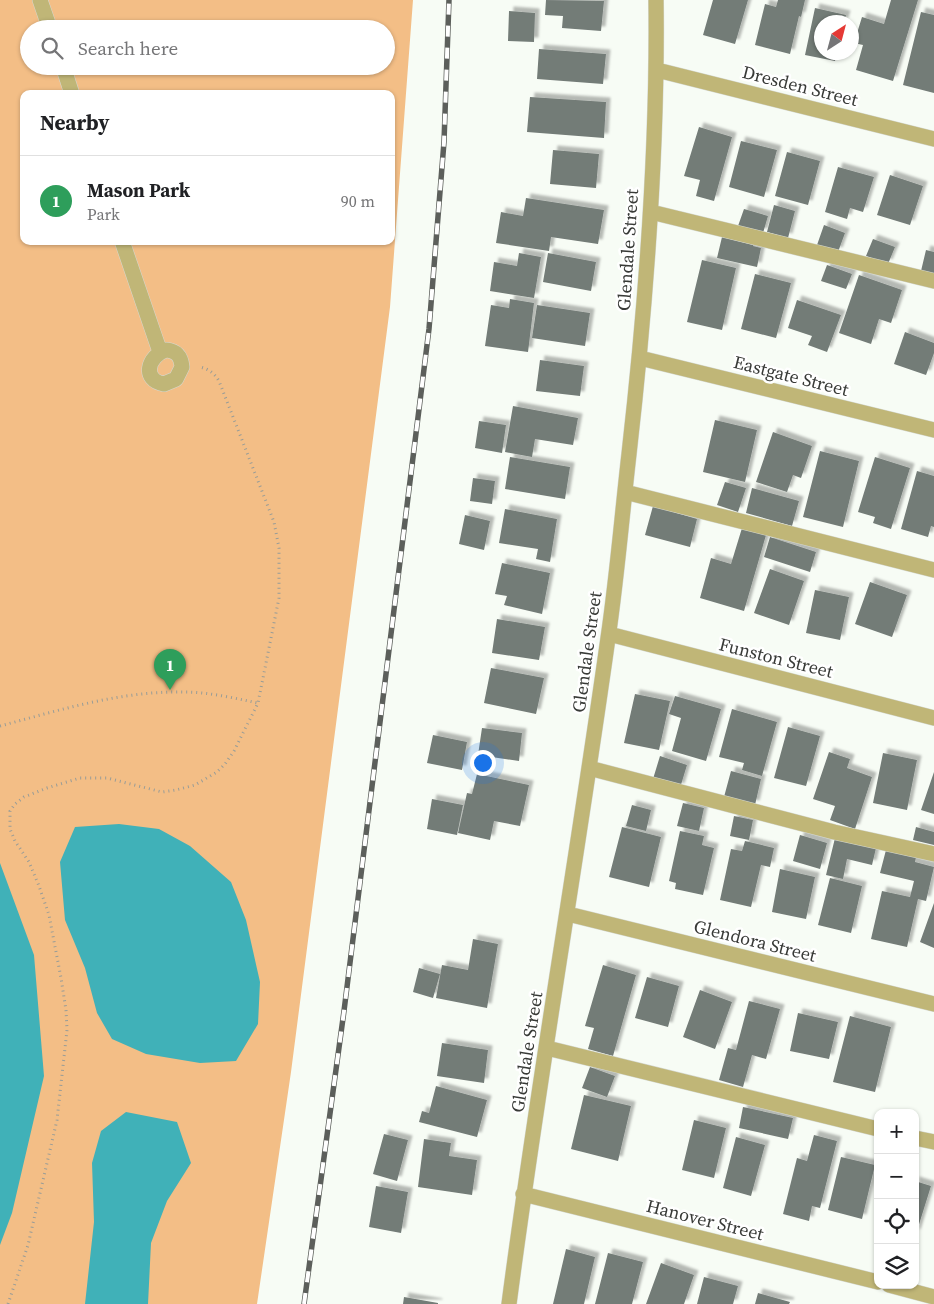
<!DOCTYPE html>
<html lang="en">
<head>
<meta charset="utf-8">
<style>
  :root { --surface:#fff; --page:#f2f2f2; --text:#202124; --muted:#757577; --line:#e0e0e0; --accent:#8d59d2 }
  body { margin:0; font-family:"Source Serif 4",serif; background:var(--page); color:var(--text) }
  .controls { position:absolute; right:15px; bottom:15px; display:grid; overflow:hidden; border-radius:10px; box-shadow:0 1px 4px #0004 }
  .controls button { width:45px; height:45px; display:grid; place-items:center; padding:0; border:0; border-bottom:1px solid var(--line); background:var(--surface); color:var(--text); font:25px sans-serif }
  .compass { position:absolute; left:814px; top:15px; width:45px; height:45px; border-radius:50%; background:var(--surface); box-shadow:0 1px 4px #0004; rotate:36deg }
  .you { position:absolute; left:482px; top:762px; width:18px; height:18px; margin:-12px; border:4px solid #fff; border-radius:50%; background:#1a73e8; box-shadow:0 0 0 8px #1a73e833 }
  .badge { display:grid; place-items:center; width:32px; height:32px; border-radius:50%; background:var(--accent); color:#fff; font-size:16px; font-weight:700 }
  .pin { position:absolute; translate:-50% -41px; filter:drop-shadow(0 1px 2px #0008) }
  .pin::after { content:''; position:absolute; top:26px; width:18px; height:15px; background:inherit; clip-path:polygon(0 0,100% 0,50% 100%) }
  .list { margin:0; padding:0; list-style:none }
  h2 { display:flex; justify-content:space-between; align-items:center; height:65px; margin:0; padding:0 20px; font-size:21px }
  h2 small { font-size:16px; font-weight:400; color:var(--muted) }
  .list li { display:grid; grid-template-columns:32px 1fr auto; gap:15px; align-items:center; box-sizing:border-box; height:90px; padding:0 20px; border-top:1px solid var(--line) }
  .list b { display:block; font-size:19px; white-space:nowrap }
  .list p { margin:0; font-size:16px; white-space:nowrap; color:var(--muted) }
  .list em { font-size:16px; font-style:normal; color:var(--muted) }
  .icon { flex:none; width:28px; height:28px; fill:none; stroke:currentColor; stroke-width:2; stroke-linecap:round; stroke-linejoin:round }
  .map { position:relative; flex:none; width:934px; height:1304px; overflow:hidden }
  .search { position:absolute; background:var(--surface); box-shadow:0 1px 4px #0004; left:20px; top:20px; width:375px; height:55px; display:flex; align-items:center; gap:12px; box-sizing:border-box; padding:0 18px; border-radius:28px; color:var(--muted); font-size:19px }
  .panel { position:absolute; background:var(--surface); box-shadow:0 1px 4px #0004; left:20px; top:90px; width:375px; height:155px; border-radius:10px }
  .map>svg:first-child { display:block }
  .green { fill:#f3be86; fill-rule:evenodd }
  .water { fill:#40b1b8 }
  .building { fill:#737b77; filter:url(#shadow) }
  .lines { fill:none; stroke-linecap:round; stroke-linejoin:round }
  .minor-casing { stroke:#d5d9d3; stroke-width:16 }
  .path { stroke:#989c97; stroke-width:3; stroke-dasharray:1 4; stroke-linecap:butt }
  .minor { stroke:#c0b677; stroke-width:15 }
  .rail-casing { stroke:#5c5f5b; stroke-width:5.5 }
  .rail { stroke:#fff; stroke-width:4; stroke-dasharray:11; stroke-linecap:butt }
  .labels { text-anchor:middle; stroke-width:5; stroke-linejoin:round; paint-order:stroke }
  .street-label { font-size:18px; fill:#383a37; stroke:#fff }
</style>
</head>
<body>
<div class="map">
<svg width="934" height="1304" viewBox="0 0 934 1304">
  <defs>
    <filter id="shadow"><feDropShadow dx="4.5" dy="-4.5" stdDeviation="1" flood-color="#0004"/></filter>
  </defs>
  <rect width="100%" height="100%" fill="#f7fcf5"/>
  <!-- green -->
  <path class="green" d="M0 0H413L390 307 291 1072 257 1304H0ZM29 29H386V66H29ZM24 94H391V241H24Z"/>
  <!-- water -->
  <path class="water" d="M119 824 159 829 190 846 231 882 246 920 260 982 258 1024 236 1061 200 1063 146 1054 112 1039 97 1013 85 968 65 920 60 862 75 827Z
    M0 863 34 955 44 1076 12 1213 0 1245Z
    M126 1112 177 1122 191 1163 167 1201 151 1243 148 1304H85L94 1222 92 1163 101 1131Z"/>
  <!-- building -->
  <path class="building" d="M546 0 604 1 601 31 562 28 563 16 545 15Z
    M713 0H748L735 44 703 35Z
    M778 0H805L801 17 799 16 790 54 755 45 765 4 776 7Z
    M891 0H918L893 81 856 70 863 45 854 43 862 17 884 24Z
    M815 8 846 15 844 22H822V52H837L835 61 805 55Z
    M509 11 535 13 534 42 508 41Z
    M921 12 934 15V93L903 85Z
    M539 49 606 54 603 84 537 79Z
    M530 97 606 102 604 138 527 132Z
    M699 127 732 137 714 201 696 196 700 180 684 176Z
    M741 141 777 150 764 197 729 187Z
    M553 150 599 154 596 188 550 184Z
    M787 152 820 161 808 205 775 196Z
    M838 167 874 177 863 212 850 208 847 219 825 212Z
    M890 175 923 186 910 225 877 215Z
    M526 198 604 210 598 244 551 237 549 251 496 243 501 212 523 216Z
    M774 205 795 211 788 238 767 232Z
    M744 209 768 216 763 233 738 226Z
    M824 225 845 233 838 252 817 245Z
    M722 237 753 245V246L761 248 757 267 717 258Z
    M873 239 895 247 888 264 866 256Z
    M926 250 934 252V274L921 271Z
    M519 253 541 257 534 298 490 291 494 262 517 266Z
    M548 253 596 262 591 291 543 282Z
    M702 260 736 268 722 330 687 322Z
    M827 265 852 274 846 289 821 281Z
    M755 274 791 283 776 338 741 329Z
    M859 275 902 290 891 323 879 319 871 344 839 333Z
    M510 299 534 303 528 352 485 346 491 305 509 308Z
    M797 300 841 315 827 352 808 345 812 336 788 328Z
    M537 305 590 313 585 346 532 338Z
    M905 332 934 343V353L926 375 894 364Z
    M540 360 584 366 580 396 536 391Z
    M513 406 578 418 573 445 535 439 532 457 505 452Z
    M715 420 757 430 745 482 703 472Z
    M479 421 506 425 502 453 475 448Z
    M773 432 812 446 801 478 793 475 787 492 756 482Z
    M820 451 859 461 843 527 803 517Z
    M510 457 570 467 565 499 505 489Z
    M875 457 910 468 891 529 873 523 875 517 858 512Z
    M917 471 934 476V527L931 526 928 537 901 529Z
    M473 478 495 481 492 504 470 501Z
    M725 482 746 488 738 512 717 505Z
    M752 488 799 501 792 526 746 513Z
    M653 506 697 519 690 547 645 535Z
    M505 509 557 519 550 562 536 559 538 549 499 543Z
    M465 515 490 521 484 550 459 544Z
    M742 528 766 535 744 611 700 598 711 558 731 564Z
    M770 537 816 552 810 572 764 557Z
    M502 563 550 573 542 614 504 605 507 596 495 594Z
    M770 569 804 581 789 625 754 613Z
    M870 582 907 595 892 637 855 624Z
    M815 590 849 597 840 640 806 633Z
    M497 619 545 627 539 660 492 653Z
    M491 668 544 678 536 714 484 703Z
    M635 694 670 701 659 750 624 743Z
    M675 696 721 709 706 761 672 751 681 718 669 714Z
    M732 709 777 722 762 776 742 770 744 763 719 757Z
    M788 727 820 736 806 786 774 778Z
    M482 728 522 733 519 761 478 755Z
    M433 735 467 742 462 770 427 763Z
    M829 752 850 759 847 768 872 777 855 829 830 820 835 806 813 799Z
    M883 753 917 760 907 810 873 803Z
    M660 756 687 765 680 788 653 779Z
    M731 771 761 779 755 805 724 797Z
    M934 772V814L921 810Z
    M477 774 529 785 520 826 494 821 490 840 458 833 467 793 472 794Z
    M432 799 463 805 457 835 427 829Z
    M683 803 704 808 699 831 677 826Z
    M632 805 651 810 646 831 626 826Z
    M734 816 753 820 749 840 730 836Z
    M622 827 661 837 649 887 609 877Z
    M916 827 934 832V845L913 840Z
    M680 831 704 836 702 845 714 848 703 895 675 889 676 883 669 881Z
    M800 835 827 843 820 869 793 861Z
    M835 838 876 848 872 865 847 859 843 879 826 875Z
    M745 841 774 848 770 867 761 865 751 907 720 900 731 849 742 851Z
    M886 850 916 857 915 862 934 867 926 901 918 899 907 947 871 939 882 891 910 897 914 881 880 873Z
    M780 869 815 877 806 919 772 912Z
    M830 878 862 886 851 933 818 925Z
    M934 903V948L920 942Z
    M473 939 498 944 487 1008 436 998 442 965 468 970Z
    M603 965 636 975 613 1056 588 1049 594 1028 585 1026Z
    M419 968 440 974 433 998 413 992Z
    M647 977 679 986 668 1027 635 1018Z
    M700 990 732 1002 715 1049 683 1037Z
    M749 1001 780 1009 766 1059 752 1055 743 1087 719 1080 728 1048 736 1050Z
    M798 1013 838 1022 829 1059 790 1051Z
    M850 1016 891 1027 875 1092 833 1082Z
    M442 1043 488 1050 484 1083 437 1076Z
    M590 1067 615 1076 607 1097 582 1088Z
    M436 1086 487 1100 477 1137 419 1122 422 1111 429 1113Z
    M584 1095 631 1106 618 1161 571 1149Z
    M743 1107 793 1118 788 1139 739 1128Z
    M694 1120 726 1128 714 1178 682 1170Z
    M384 1134 408 1140 397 1181 373 1174Z
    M814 1135 837 1141 820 1208 812 1206 809 1221 783 1214 797 1158 807 1161Z
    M736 1137 765 1145 751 1196 723 1188Z
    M424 1139 451 1143 449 1156 477 1160 472 1195 418 1187Z
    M841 1157 875 1165 862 1219 828 1210Z
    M915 1181 931 1186 916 1234 915 1233Z
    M376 1186 408 1192 401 1233 369 1227Z
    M566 1249 595 1257 584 1304H553Z
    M608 1253 643 1262 632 1304H595Z
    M661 1263 694 1275 684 1304H646Z
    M704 1277 738 1286 733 1304H697Z
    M758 1293 790 1302 789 1304H755Z
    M404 1297 438 1303V1304H403Z"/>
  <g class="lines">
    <!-- minor casing -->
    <g class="minor-casing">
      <path id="minor" d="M40 0 50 29
        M63 66 72 94
        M657 70 934 139
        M651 212 934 281
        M122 241 160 352
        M166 350C177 351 181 356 182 367L176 379 164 384C141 380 148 356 166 350Z
        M640 358 934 430
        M625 492 934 570
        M609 634 934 718
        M589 768 834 832 934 854
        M568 914 934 1004
        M547 1048 878 1129
        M915 1138 934 1142
        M523 1194 878 1282
        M889 1285 934 1297
        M509 1304C538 1081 577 860 608 638 617 577 622 515 629 454 646 304 658 152 656 0"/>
    </g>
    <!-- path -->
    <path class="path" d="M0 726C60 710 120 691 183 692 208 692 234 698 258 703
      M8 1304 28 1245 57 1120 67 1030 66 1010 61 978 49 915 39 886 29 862 15 841 10 829V811L15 804 24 797 47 788 80 778H107L162 792 176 790 195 785 217 772 225 764 234 751 258 703 279 598V548L274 522 219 381C214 373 209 369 200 367"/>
    <!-- minor -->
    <use href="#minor" class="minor"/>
    <!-- rail casing -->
    <g class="rail-casing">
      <path id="rail" d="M304 1304 344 1011 429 329 444 142 449 0"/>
    </g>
    <!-- rail -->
    <use href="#rail" class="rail"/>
  </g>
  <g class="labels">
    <!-- street labels -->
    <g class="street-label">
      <text transform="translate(800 86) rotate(14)" y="6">Dresden Street</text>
      <text transform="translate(628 250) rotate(-86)" y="6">Glendale Street</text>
      <text transform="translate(791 376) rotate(14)" y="6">Eastgate Street</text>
      <text transform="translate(587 652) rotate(-82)" y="6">Glendale Street</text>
      <text transform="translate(776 658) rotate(14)" y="6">Funston Street</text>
      <text transform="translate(755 941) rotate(14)" y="6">Glendora Street</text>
      <text transform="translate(527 1052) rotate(-81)" y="6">Glendale Street</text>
      <text transform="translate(705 1220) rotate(14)" y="6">Hanover Street</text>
    </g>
  </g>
</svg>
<div class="controls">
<button>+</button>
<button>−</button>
<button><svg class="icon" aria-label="locate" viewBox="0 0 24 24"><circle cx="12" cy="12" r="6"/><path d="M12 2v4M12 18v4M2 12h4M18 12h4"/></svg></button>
<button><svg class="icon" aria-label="layers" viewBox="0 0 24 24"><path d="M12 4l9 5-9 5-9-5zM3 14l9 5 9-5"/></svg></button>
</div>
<svg class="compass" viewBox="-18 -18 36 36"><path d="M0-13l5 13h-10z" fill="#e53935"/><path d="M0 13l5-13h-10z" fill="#757577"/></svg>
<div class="you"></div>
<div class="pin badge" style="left:170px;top:690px;background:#2e9e5b">1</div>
<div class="search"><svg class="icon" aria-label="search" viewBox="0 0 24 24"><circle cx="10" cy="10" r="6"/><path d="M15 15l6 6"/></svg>Search here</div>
<section class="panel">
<h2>Nearby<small></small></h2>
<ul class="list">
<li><span class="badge" style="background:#2e9e5b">1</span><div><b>Mason Park</b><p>Park</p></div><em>90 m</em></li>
</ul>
</section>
</div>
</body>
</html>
